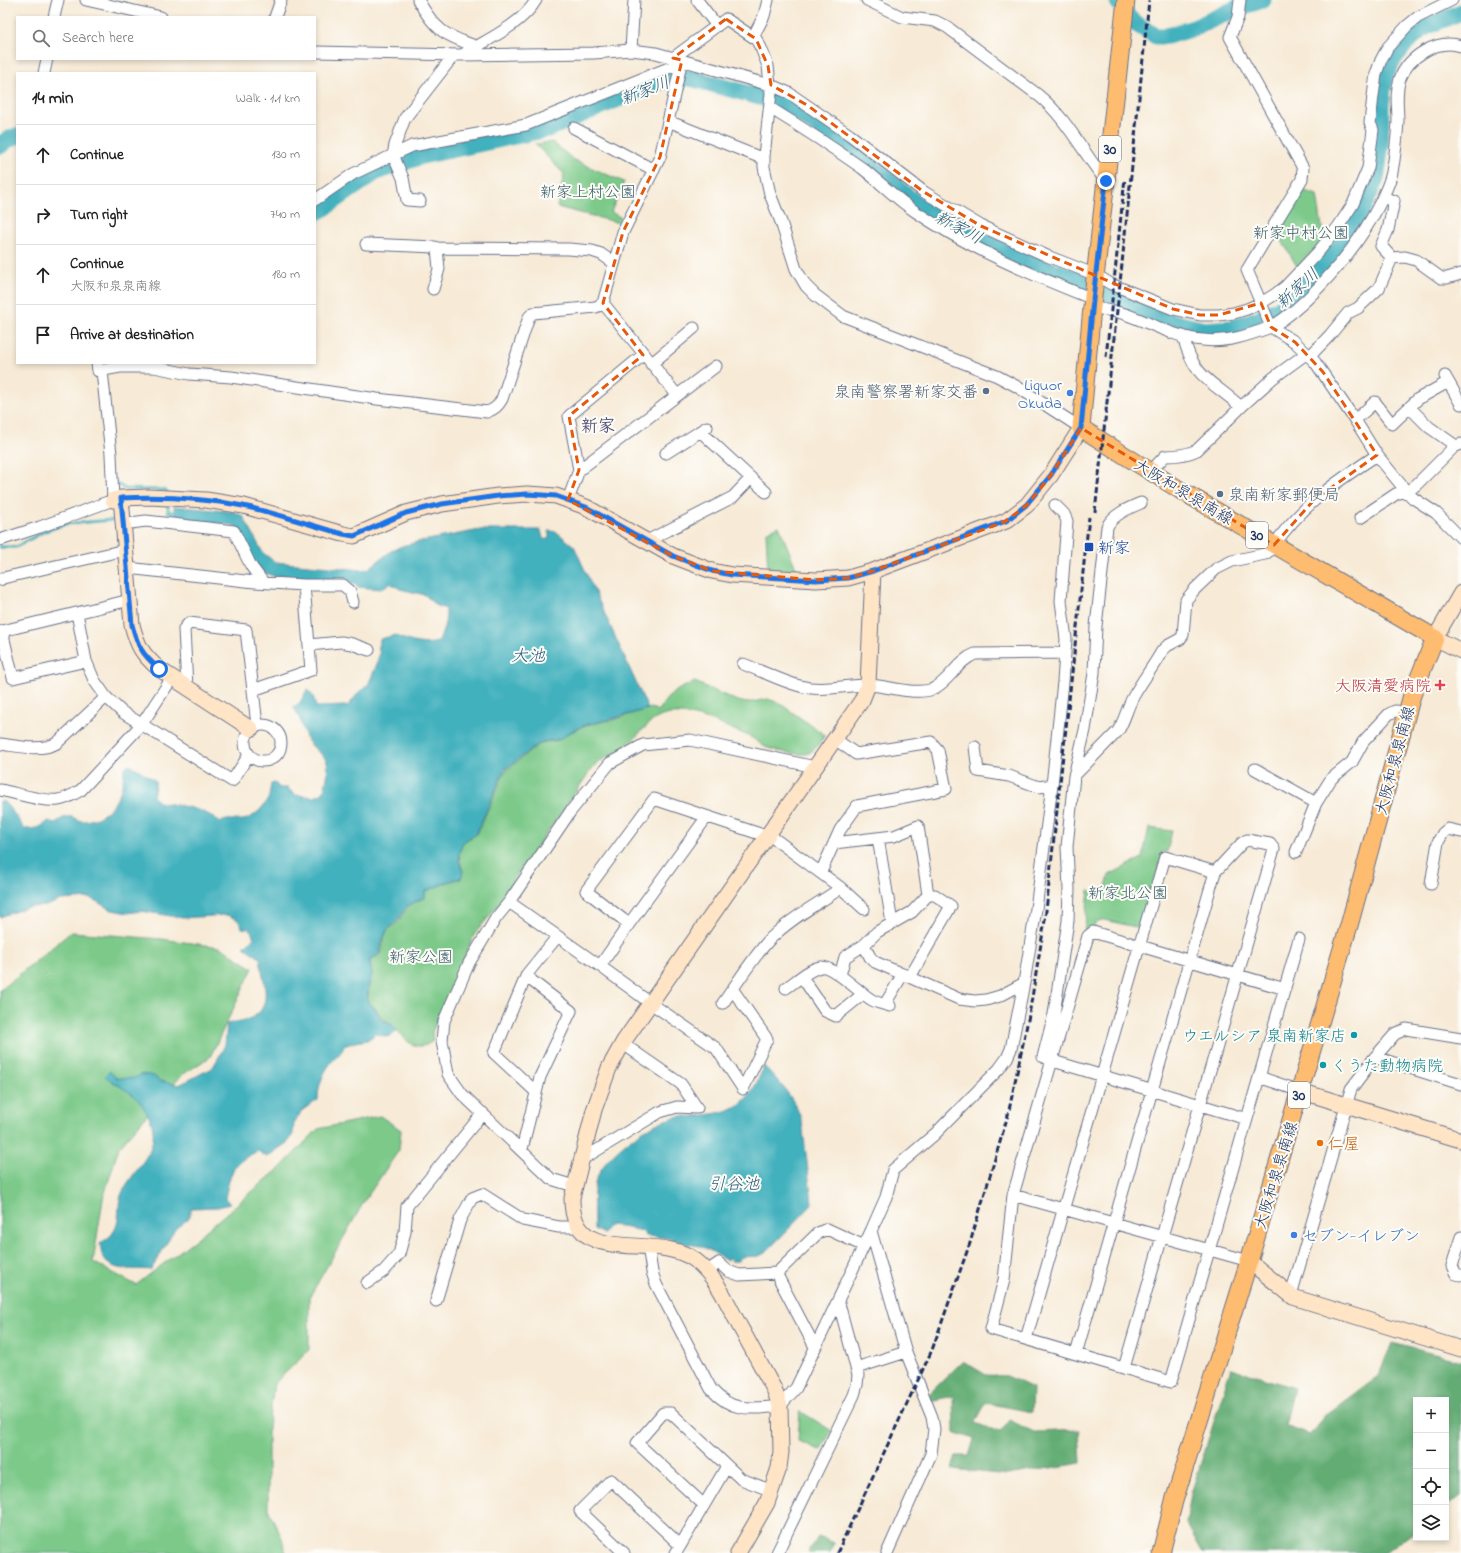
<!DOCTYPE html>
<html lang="en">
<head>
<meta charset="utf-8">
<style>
  :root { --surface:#fff; --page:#f6f6f6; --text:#222; --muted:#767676; --line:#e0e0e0 }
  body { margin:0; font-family:"Indie Flower","Klee One",sans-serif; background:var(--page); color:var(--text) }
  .controls { position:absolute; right:12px; bottom:12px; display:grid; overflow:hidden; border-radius:0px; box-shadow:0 2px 6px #0003 }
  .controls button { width:36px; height:36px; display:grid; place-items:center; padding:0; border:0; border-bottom:1px solid var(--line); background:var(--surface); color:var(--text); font:20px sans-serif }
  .stop { position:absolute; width:12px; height:12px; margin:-9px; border:3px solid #1a73e8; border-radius:50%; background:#fff }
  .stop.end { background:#1a73e8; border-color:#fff; box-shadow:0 1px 4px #0008 }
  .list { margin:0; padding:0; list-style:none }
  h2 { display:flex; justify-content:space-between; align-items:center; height:52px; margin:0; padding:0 16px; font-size:17px }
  h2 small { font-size:13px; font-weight:400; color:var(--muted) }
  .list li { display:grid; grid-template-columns:26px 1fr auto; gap:12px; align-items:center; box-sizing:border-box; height:60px; padding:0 16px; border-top:1px solid var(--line) }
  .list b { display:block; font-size:15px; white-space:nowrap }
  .list p { margin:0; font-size:13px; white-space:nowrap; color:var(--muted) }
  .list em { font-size:13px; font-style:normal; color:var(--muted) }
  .icon { flex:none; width:22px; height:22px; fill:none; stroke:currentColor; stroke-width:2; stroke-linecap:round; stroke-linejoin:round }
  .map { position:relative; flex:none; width:1461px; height:1553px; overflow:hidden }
  .search { position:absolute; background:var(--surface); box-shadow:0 2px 6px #0003; left:16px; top:16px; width:300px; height:44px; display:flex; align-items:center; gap:10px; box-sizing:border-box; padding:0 14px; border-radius:0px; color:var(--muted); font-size:15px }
  .panel { position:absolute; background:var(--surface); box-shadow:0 2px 6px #0003; left:16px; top:72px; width:300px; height:292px; border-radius:0px }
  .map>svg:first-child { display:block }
  .green { fill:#7bc989; stroke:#4b7c74 }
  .forest { fill:#64ad75; stroke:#406e6a }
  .water { fill:#42b1be; stroke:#2e708e }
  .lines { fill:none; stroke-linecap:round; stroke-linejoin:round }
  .stream { stroke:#42b1be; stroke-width:3 }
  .river { stroke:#42b1be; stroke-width:17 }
  .street-casing { stroke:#687088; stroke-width:13 }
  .secondary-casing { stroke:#687088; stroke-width:17 }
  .primary-casing { stroke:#687088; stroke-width:19 }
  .street { stroke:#fff; stroke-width:11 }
  .secondary { stroke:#ffe4c6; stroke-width:15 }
  .primary { stroke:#febc70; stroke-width:17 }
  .rail { stroke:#1b2f5e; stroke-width:3; stroke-dasharray:6 3; stroke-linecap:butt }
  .route { stroke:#1a73e8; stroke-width:5 }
  .marked { fill:none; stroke:#e8590c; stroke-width:3; stroke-dasharray:8 5; stroke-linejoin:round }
  .service-dot { fill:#5c6f8a; stroke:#fdfcf7; stroke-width:1.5 }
  .shop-dot { fill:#3f7fe0; stroke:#fdfcf7; stroke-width:1.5 }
  .transit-dot { fill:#1a4fb4; stroke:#fdfcf7; stroke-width:1.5 }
  .health-dot { fill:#e0444e; stroke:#fdfcf7; stroke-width:1.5 }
  .culture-dot { fill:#0f9aa8; stroke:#fdfcf7; stroke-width:1.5 }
  .food-dot { fill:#e8710a; stroke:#fdfcf7; stroke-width:1.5 }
  .labels { text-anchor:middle; stroke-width:4; stroke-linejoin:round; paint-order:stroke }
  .shield { fill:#fdfcf7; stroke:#5f6c8c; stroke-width:1 }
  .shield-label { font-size:15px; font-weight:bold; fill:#1b2f5e }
  .park-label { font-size:16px; fill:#385d6b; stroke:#fdfcf7 }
  .shop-label { font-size:16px; fill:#366cbe; stroke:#fdfcf7; text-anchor:end }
  .service-label { font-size:16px; fill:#4e5e75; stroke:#fdfcf7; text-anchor:end }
  .street-label { font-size:16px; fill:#1b2f5e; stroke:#fdfcf7 }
  .transit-label { font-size:16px; fill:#164399; stroke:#fdfcf7; text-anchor:start }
  .health-label { font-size:16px; fill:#be3a42; stroke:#fdfcf7; text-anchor:end }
  .culture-label { font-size:16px; fill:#0d838f; stroke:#fdfcf7; text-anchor:end }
  .food-label { font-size:16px; fill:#c56008; stroke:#fdfcf7; text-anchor:start }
  .water-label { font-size:17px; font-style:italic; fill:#295c80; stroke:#fdfcf7 }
  .neighbourhood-label { font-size:17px; font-weight:bold; fill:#56537d; stroke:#fdfcf7 }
</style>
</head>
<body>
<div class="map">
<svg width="1461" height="1553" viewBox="0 0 1461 1553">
  <rect width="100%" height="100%" fill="#fdfcf7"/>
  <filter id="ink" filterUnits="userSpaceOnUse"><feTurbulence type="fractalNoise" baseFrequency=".025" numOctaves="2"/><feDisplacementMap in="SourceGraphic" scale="8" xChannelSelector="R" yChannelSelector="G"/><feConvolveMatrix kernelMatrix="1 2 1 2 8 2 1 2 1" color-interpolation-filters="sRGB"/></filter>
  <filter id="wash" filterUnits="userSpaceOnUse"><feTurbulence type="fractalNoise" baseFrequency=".012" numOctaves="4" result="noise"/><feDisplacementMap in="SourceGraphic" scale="16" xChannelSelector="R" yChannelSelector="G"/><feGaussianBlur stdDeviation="0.9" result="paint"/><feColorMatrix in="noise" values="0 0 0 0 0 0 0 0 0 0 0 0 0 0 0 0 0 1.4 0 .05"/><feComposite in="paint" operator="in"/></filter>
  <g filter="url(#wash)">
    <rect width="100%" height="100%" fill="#f7ead6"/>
    <!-- green -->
    <path class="green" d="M552 142 574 160 624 182 611 212 625 220 623 224 557 207 564 174 535 144Z
      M1299 189 1317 195 1324 240 1298 268 1276 231Z
      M779 526 798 573 768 572 766 532Z
      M695 682 735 700 746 703 768 699 779 703 825 735C821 742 816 749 809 753 801 757 769 750 762 745 755 740 752 737 744 734 722 725 695 712 671 714 650 716 641 734 627 745 618 752 607 756 598 763 594 766 591 770 588 774L532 854 519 871 499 904 474 935 432 1032 433 1041C430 1043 425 1046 422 1046 403 1048 399 1023 382 1019L376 1009 368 1001 369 987 372 974 370 961 381 954C383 946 383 937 388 930 391 927 395 926 398 922 407 907 408 905 425 898V892C437 887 449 881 461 879L463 871 460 861 459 853 463 842 477 834 505 771 541 743 560 740 565 735 586 725 612 720 651 708 659 711C668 693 678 689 695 682Z
      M1149 828 1172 831 1167 852 1163 851 1140 928 1104 920 1096 923 1083 942 1089 890 1104 896 1109 875 1142 858Z
      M71 932 162 939 220 947 253 968 210 1057 182 1075 119 1147 103 1199 93 1262 136 1285 197 1238 280 1168 318 1129 380 1116 401 1130 399 1150 365 1200 309 1298V1350L274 1384 268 1427V1509L282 1538 286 1553H0V990Z
      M800 1411 832 1431 820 1450 798 1441Z"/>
    <!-- forest -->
    <path class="forest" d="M1392 1343 1461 1361V1495L1446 1507V1400H1416V1530L1386 1553H1203L1186 1523 1191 1494 1231 1368 1294 1388 1285 1426 1310 1435 1324 1416 1378 1376Z
      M963 1361 986 1375 1007 1376 1033 1388 1032 1412 986 1403 975 1423 1000 1432 1009 1420 1034 1432 1079 1430 1081 1463 1007 1475 952 1469 956 1456H969L974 1439 954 1432 953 1396 930 1401 929 1394Z
      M818 1537 835 1543 830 1553H808Z"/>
    <!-- water -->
    <path class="water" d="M174 506 234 512 243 516 263 553 275 562 362 570 368 569 391 551 402 546 417 542 480 530H541L543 539H549V530L558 533 574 546 648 709 607 720 584 725 570 732 560 739 541 742 504 770 476 834 463 842 459 854V862L463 872 461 878C448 880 437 887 425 891V897C407 905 407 905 397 921 395 925 390 926 388 929 383 936 381 946 380 953L369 961 372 974 368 986 367 1001 376 1010 381 1020 388 1022 398 1030 389 1037 376 1034 367 1040 355 1042 344 1046C340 1056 336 1056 330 1064 322 1075 318 1087 318 1100L304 1109 294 1122 293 1134 288 1142 267 1157 258 1151C232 1163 231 1171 225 1198L230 1204 218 1207 192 1208 188 1219 175 1229 151 1270C137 1268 110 1273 103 1257 101 1253 101 1248 100 1244 103 1241 109 1238 112 1234 123 1221 115 1205 123 1191 136 1166 164 1148 149 1117 145 1109 140 1101 133 1095 124 1088 114 1084 105 1076L110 1071 116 1078H134L143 1074 154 1076 160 1081 179 1085 193 1078 213 1067 220 1055 225 1045 227 1024C234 1022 244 1021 251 1018 275 1007 262 978 260 958L244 947 254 938 250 929 242 928 238 920 227 915 183 918 141 911 128 913 112 910 90 898 61 900 46 906 28 907 0 917V801L4 802C11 809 19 820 24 829 34 829 42 828 48 821L55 823C60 820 66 815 72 817 77 819 78 821 84 821 111 819 124 794 124 769L128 764 138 769 156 781 153 796 158 802C182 806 200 807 221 822 228 818 235 821 243 820 253 819 265 806 269 797 270 793 270 788 271 784L275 783 280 788H288L295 795 314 797 323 793C325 787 330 769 327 762 324 754 313 749 308 741 302 730 301 716 293 707L299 704 307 690C313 694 315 700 316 707L348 706 359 692 368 685 377 664 378 658 380 654 378 646 380 639 396 635C408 642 424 646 438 642 444 631 446 622 446 609L435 605 425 595 400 589 390 583 381 589 358 587 347 580 273 576 261 571 250 558 237 529 233 525 175 519Z
      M764 1066C780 1083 796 1099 802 1122L812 1203 810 1207 765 1253 759 1256 740 1257 739 1261H731L729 1258 727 1261 713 1252 701 1246 687 1244 667 1238 645 1236 643 1231 612 1225 608 1226 604 1234 594 1229C594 1214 592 1193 596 1180 606 1152 647 1124 675 1117 681 1115 689 1117 696 1116 737 1112 749 1105 764 1066Z"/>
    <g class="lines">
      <!-- stream -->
      <path class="stream" d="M116 483 125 489 164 490 167 492
        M168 502V512H174
        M0 547H16L45 531 65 524 112 520"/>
      <!-- river -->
      <path class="river" d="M1118 2 1129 18 1136 24 1156 36H1167L1194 28 1235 9 1263 0
        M0 146 7 140 17 136
        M315 213 323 209 376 172 422 156 548 129 656 83 674 78H690L782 103 796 111 857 154 918 205 964 232 1021 259 1077 279 1134 308 1172 322 1204 330 1232 328 1260 318 1280 308 1302 288 1338 249 1357 221 1376 179 1380 152 1381 105 1385 75 1395 57 1409 40 1426 27 1461 12"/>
    </g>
  </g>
  <g filter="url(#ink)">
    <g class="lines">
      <!-- street casing -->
      <g class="street-casing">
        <path id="street" d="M86 0 161 17
          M418 0C435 30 444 35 475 46
          M697 0 717 26
          M867 0 902 17 935 21 947 27 1038 95C1067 118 1083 153 1106 181
          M1240 0 1238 17 1230 37 1303 168 1302 179 1247 270 1271 327C1290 316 1305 302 1320 286 1344 261 1364 235 1380 203 1384 194 1390 183 1392 172 1395 156 1397 138 1398 121 1398 107 1395 93 1400 79 1408 57 1437 38 1461 46
          M54 17 58 0
          M275 17 281 0
          M753 37 764 16 768 0
          M631 50 634 0
          M315 52 461 55 594 53 631 50 656 53 773 86 789 93 850 135 924 192 981 226 1047 256 1096 275 1111 284 1173 309 1200 315H1219L1234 313 1247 309 1261 303 1274 295 1285 287 1319 251 1338 227 1353 204 1368 168 1373 130 1370 123 1373 96 1376 74 1381 60 1388 47 1407 26 1418 17 1452 0
          M462 55C485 41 523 24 536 0
          M673 58 726 19 756 39 761 48 768 66 771 93 764 156V167L770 194 781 222 796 269 806 286 815 295 843 316 997 376 1016 386 1081 428
          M44 73 47 59
          M770 108C801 127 832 147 862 168 880 182 896 199 916 212 971 249 1032 275 1093 299
          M668 121 764 159
          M574 128 654 170
          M1388 199 1394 201 1388 230 1381 246 1392 258
          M315 200 353 174 412 146 526 125 681 63
          M420 201 407 200 403 178 393 155 395 145 405 118 454 55
          M366 244 435 247 437 248 439 269 433 289
          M437 248 569 249 592 251 601 254 614 263
          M603 303 677 395
          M1092 307C1103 310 1115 311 1125 314 1151 323 1176 338 1203 340 1227 343 1249 335 1271 327L1295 342 1315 362 1355 420 1377 455 1406 491 1413 498 1436 513 1461 538
          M1183 336C1194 379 1211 380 1241 407
          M1310 356 1330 335 1348 313 1358 308 1379 288 1392 258 1405 257 1416 260 1441 278H1447L1461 274
          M97 363 98 371 120 367H154L189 374 231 377 377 399 487 412C495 409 498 406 502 399L529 317 533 313 596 307 603 303 623 232 660 157 682 60
          M651 364 694 328
          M1445 376 1461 404
          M1410 408 1429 427 1456 446
          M1355 420 1375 402 1392 424 1418 399 1448 382
          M700 431 766 492
          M666 453 707 427
          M579 470 716 366
          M1151 471 1165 456C1176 456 1187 455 1197 450L1241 407 1273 378 1307 353
          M568 500 579 470 569 416 643 355
          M1141 503C1129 508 1112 515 1107 527L1096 626 1094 673 1085 730 1074 776 1067 847 1069 889 1068 921 1054 1014 1043 1057 1053 1061 1247 1119
          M1360 518 1396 494 1411 489 1417 484 1454 447 1461 444
          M123 524 146 521 234 531 251 566 263 582
          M0 540 40 527 113 500 111 454 102 371
          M647 541 733 497 751 478
          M1274 545C1303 504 1336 482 1377 455
          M127 568 255 582 304 585 311 670 253 690
          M0 580 3 578 125 550
          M304 585H343L350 591 353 602
          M77 613 86 661 94 680 106 697 122 712 232 781 249 755
          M309 645 341 642 352 644 369 650
          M86 661 13 678 2 631 130 600
          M743 664C762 671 781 681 800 686 821 692 845 685 867 685 887 685 914 696 933 689 950 681 957 661 975 654L1065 653
          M187 687 184 629 189 623 246 630 257 725
          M245 743a18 18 0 1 1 36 0a18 18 0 1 1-36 0Z
          M0 744C18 746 41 752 57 743L106 697
          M975 747 978 771 1009 776 1039 787 1052 785
          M1255 769 1316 803
          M1074 776 1118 731C1125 720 1127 708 1133 697 1142 681 1153 667 1162 651L1167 646 1180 639 1183 635 1186 600 1195 589 1216 569 1232 561 1265 554 1276 546
          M0 790C16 793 43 802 58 800 67 799 74 794 81 790L142 724 172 678
          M768 834 841 888 864 909
          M878 838 892 923
          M834 843 894 836 918 826 928 895 912 912 877 932 864 945 845 957 840 975
          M1296 852 1316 803 1331 779 1352 762 1363 742 1389 714 1395 711 1407 712
          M821 872 840 830 857 806 946 789 938 750 931 742 856 754 835 739
          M1431 884 1438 842 1443 833 1448 829 1461 832
          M509 902 600 966 649 1002 716 1048 743 1089 767 1039 733 990
          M629 924 706 818
          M864 945 870 957 875 962 959 999 975 1001 986 1000 1000 996 1024 983
          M600 966 629 924 586 891 654 799 766 836
          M527 974 494 1053 536 1092
          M802 977 825 1011 836 1016 863 994
          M910 977 951 906 935 895H928
          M786 988C797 981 808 969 821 967 832 965 860 993 872 1000 877 1003 884 1004 890 1006
          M1285 989 1093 932 1088 936 1013 1195 1004 1280 991 1329 1171 1382 1299 939
          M723 1003C738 982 753 957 771 938 791 918 818 904 841 888
          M885 1004 903 974
          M622 1043 681 1084 697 1108
          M1375 1057 1461 1084
          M1259 1077 1300 1091
          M522 1149 540 1077 571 1011 532 981 527 974 557 937
          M581 1160 660 1112 677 1107 697 1108
          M574 1186 551 1179 462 1094 448 1074 442 1041 444 1021 469 963 496 918 509 902 570 812 610 763 643 745 690 740 815 767
          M1013 1195 1249 1261
          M871 1231 906 1352 932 1417 934 1429 931 1454 887 1553
          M1461 1237 1452 1266 1456 1274 1461 1275
          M648 1246 652 1272 656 1284 711 1389C732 1413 751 1409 780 1406L796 1388 871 1231 886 1197 893 1170 935 1134 999 1069 1007 1058 1011 1049 1024 983 1036 909 1052 785 1063 682 1066 639 1061 601 1067 521 1064 514 1055 505
          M707 1271 719 1263 728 1271 739 1275 777 1273 818 1233 827 1229 864 1246
          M776 1273 815 1347
          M367 1283 384 1271 399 1254 405 1232 407 1206 483 1113
          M1291 1295 1351 1089 1375 1057 1395 1034 1406 1029 1461 1038
          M436 1301 460 1220 472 1198 482 1194 523 1220 559 1227H578
          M1026 1339 1165 857 1215 872
          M1076 1354 1215 872 1242 843 1247 840 1270 844 1274 849 1124 1368
          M856 1368 906 1352
          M704 1505 637 1443 663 1413H671L741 1479 772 1491
          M624 1553 580 1511 611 1480 680 1545
          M676 1553 727 1466
          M777 1553 854 1395 857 1385 858 1375 838 1300"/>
      </g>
      <!-- secondary casing -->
      <g class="secondary-casing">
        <path id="secondary" d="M121 498 132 625C138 647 142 654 159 669L251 729
          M113 500 121 498 149 497 206 500 244 506 343 534 354 536 406 513 442 504 498 496 527 494 543 495 556 496 586 507 673 556 712 571 732 575 816 580 848 578 873 571 1006 521 1027 505 1051 475 1081 428
          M1461 593 1435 638 1461 651
          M1300 1091 1461 1140
          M1249 1261 1293 1297 1461 1349
          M738 1553 767 1503 779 1468 781 1452 780 1406 774 1389C762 1368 751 1346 739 1325 727 1302 716 1276 695 1260 654 1230 571 1270 572 1198L594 1110 609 1068 624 1041 862 700 868 685 873 571"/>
      </g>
      <!-- primary casing -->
      <g class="primary-casing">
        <path id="primary" d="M1126 0 1093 296 1081 428 1180 490 1435 638 1412 695 1350 922 1249 1261 1174 1501 1161 1553"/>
      </g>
      <!-- street -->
      <use href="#street" class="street"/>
      <!-- secondary -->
      <use href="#secondary" class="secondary"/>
      <!-- primary -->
      <use href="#primary" class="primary"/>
      <!-- rail -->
      <path class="rail" d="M1106 357 1125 178
        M1095 512 1120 283 1149 0
        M837 1553 932 1350 970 1243 1008 1115 1029 1015 1045 920 1089 517"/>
    </g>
  </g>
  <g class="lines" filter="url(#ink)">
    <!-- route -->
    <path class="route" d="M159 669C142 654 138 647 132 625L121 498C162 496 202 498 243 506 276 513 310 525 343 534L354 536 406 513 442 504 498 496 527 494 543 495 556 496 586 507 673 556 712 571 732 575 816 580 848 578 873 571 1006 521 1026 505 1051 475 1081 428 1093 300 1106 181"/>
  </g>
  <!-- marked area -->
  <path class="marked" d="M726 19 756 39 768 66 771 85 807 105 924 192 981 226 1173 309 1200 315H1219L1261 303 1271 327 1295 342 1323 372 1377 455 1314 500 1274 545 1081 428 1051 475 1027 505 1006 521 873 571 848 578 816 580 712 571 673 556 568 500 579 470 569 416 643 355 603 303 623 232 660 157 682 60 673 58Z"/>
  <!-- markers -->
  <g class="service-dot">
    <circle cx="986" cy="391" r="4"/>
    <circle cx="1220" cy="494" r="4"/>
  </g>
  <g class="shop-dot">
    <circle cx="1070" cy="393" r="4"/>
    <circle cx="1294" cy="1235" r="4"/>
  </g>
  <rect class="transit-dot" x="1084" y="542" width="10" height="10" rx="2"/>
  <path class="health-dot" d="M1438 679h4v4h4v4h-4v4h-4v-4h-4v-4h4z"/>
  <g class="culture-dot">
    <circle cx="1354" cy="1035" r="4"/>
    <circle cx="1323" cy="1065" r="4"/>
  </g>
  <circle class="food-dot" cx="1320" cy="1143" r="4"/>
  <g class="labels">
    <!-- shield labels -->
    <g class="shield">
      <rect x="1099" y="136" width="22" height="26" rx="3"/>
      <rect x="1246" y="522" width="22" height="26" rx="3"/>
      <rect x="1288" y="1082" width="22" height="26" rx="3"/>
    </g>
    <g class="shield-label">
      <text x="1110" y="154">30</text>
      <text x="1257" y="540">30</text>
      <text x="1299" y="1100">30</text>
    </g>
    <!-- park labels -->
    <g class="park-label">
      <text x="588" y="197">新家上村公園</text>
      <text x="1301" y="238">新家中村公園</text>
      <text x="1128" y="898">新家北公園</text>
      <text x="421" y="962">新家公園</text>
    </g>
    <!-- shop labels -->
    <g class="shop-label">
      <text x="1062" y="390">Liquor<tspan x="1062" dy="18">Okuda</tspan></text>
      <text x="1302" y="1241" text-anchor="start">セブン-イレブン</text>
    </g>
    <!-- service labels -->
    <g class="service-label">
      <text x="978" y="397">泉南警察署新家交番</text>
      <text x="1228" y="500" text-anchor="start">泉南新家郵便局</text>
    </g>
    <!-- street labels -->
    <g class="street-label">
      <text transform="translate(1184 491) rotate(31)" y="6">大阪和泉泉南線</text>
      <text transform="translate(1394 760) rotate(-75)" y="6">大阪和泉泉南線</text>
      <text transform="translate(1275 1175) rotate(-73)" y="6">大阪和泉泉南線</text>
    </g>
    <!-- transit labels -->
    <g class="transit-label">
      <text x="1098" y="553">新家</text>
    </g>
    <!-- health labels -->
    <g class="health-label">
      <text x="1431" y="691">大阪清愛病院</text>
    </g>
    <!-- culture labels -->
    <g class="culture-label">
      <text x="1346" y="1041">ウエルシア 泉南新家店</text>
      <text x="1331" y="1071" text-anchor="start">くうた動物病院</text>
    </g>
    <!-- food labels -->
    <g class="food-label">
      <text x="1328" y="1149">仁屋</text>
    </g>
    <!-- water labels -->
    <g class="water-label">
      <text transform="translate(645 90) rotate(-21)" y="6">新家川</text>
      <text transform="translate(959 227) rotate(28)" y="6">新家川</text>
      <text transform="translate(1297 288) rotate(-42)" y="6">新家川</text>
      <text x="528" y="661">大池</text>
      <text x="734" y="1189">引谷池</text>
    </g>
    <!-- neighbourhood labels -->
    <g class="neighbourhood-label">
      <text x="598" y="431">新家</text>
    </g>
  </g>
</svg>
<div class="controls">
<button>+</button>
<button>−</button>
<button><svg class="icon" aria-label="locate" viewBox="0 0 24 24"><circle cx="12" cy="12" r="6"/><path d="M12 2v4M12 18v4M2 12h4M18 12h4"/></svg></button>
<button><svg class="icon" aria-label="layers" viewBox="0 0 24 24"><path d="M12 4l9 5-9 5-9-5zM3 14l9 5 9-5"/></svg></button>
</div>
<div class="stop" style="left:159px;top:669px"></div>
<div class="stop end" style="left:1106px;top:181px"></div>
<div class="search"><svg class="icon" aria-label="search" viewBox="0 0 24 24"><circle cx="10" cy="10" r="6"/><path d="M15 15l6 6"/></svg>Search here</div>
<section class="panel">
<h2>14 min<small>Walk · 1.1 km</small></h2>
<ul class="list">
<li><svg class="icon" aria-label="ahead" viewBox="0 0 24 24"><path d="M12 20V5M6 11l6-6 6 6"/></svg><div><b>Continue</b></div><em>130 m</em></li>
<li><svg class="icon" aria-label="right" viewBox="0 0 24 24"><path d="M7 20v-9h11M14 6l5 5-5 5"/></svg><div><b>Turn right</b></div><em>740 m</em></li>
<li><svg class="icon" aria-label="ahead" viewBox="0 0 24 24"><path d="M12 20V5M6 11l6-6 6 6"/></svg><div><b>Continue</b><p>大阪和泉泉南線</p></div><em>180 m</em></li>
<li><svg class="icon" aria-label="arrive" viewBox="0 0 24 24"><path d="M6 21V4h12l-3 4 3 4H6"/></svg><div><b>Arrive at destination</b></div></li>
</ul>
</section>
</div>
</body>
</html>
